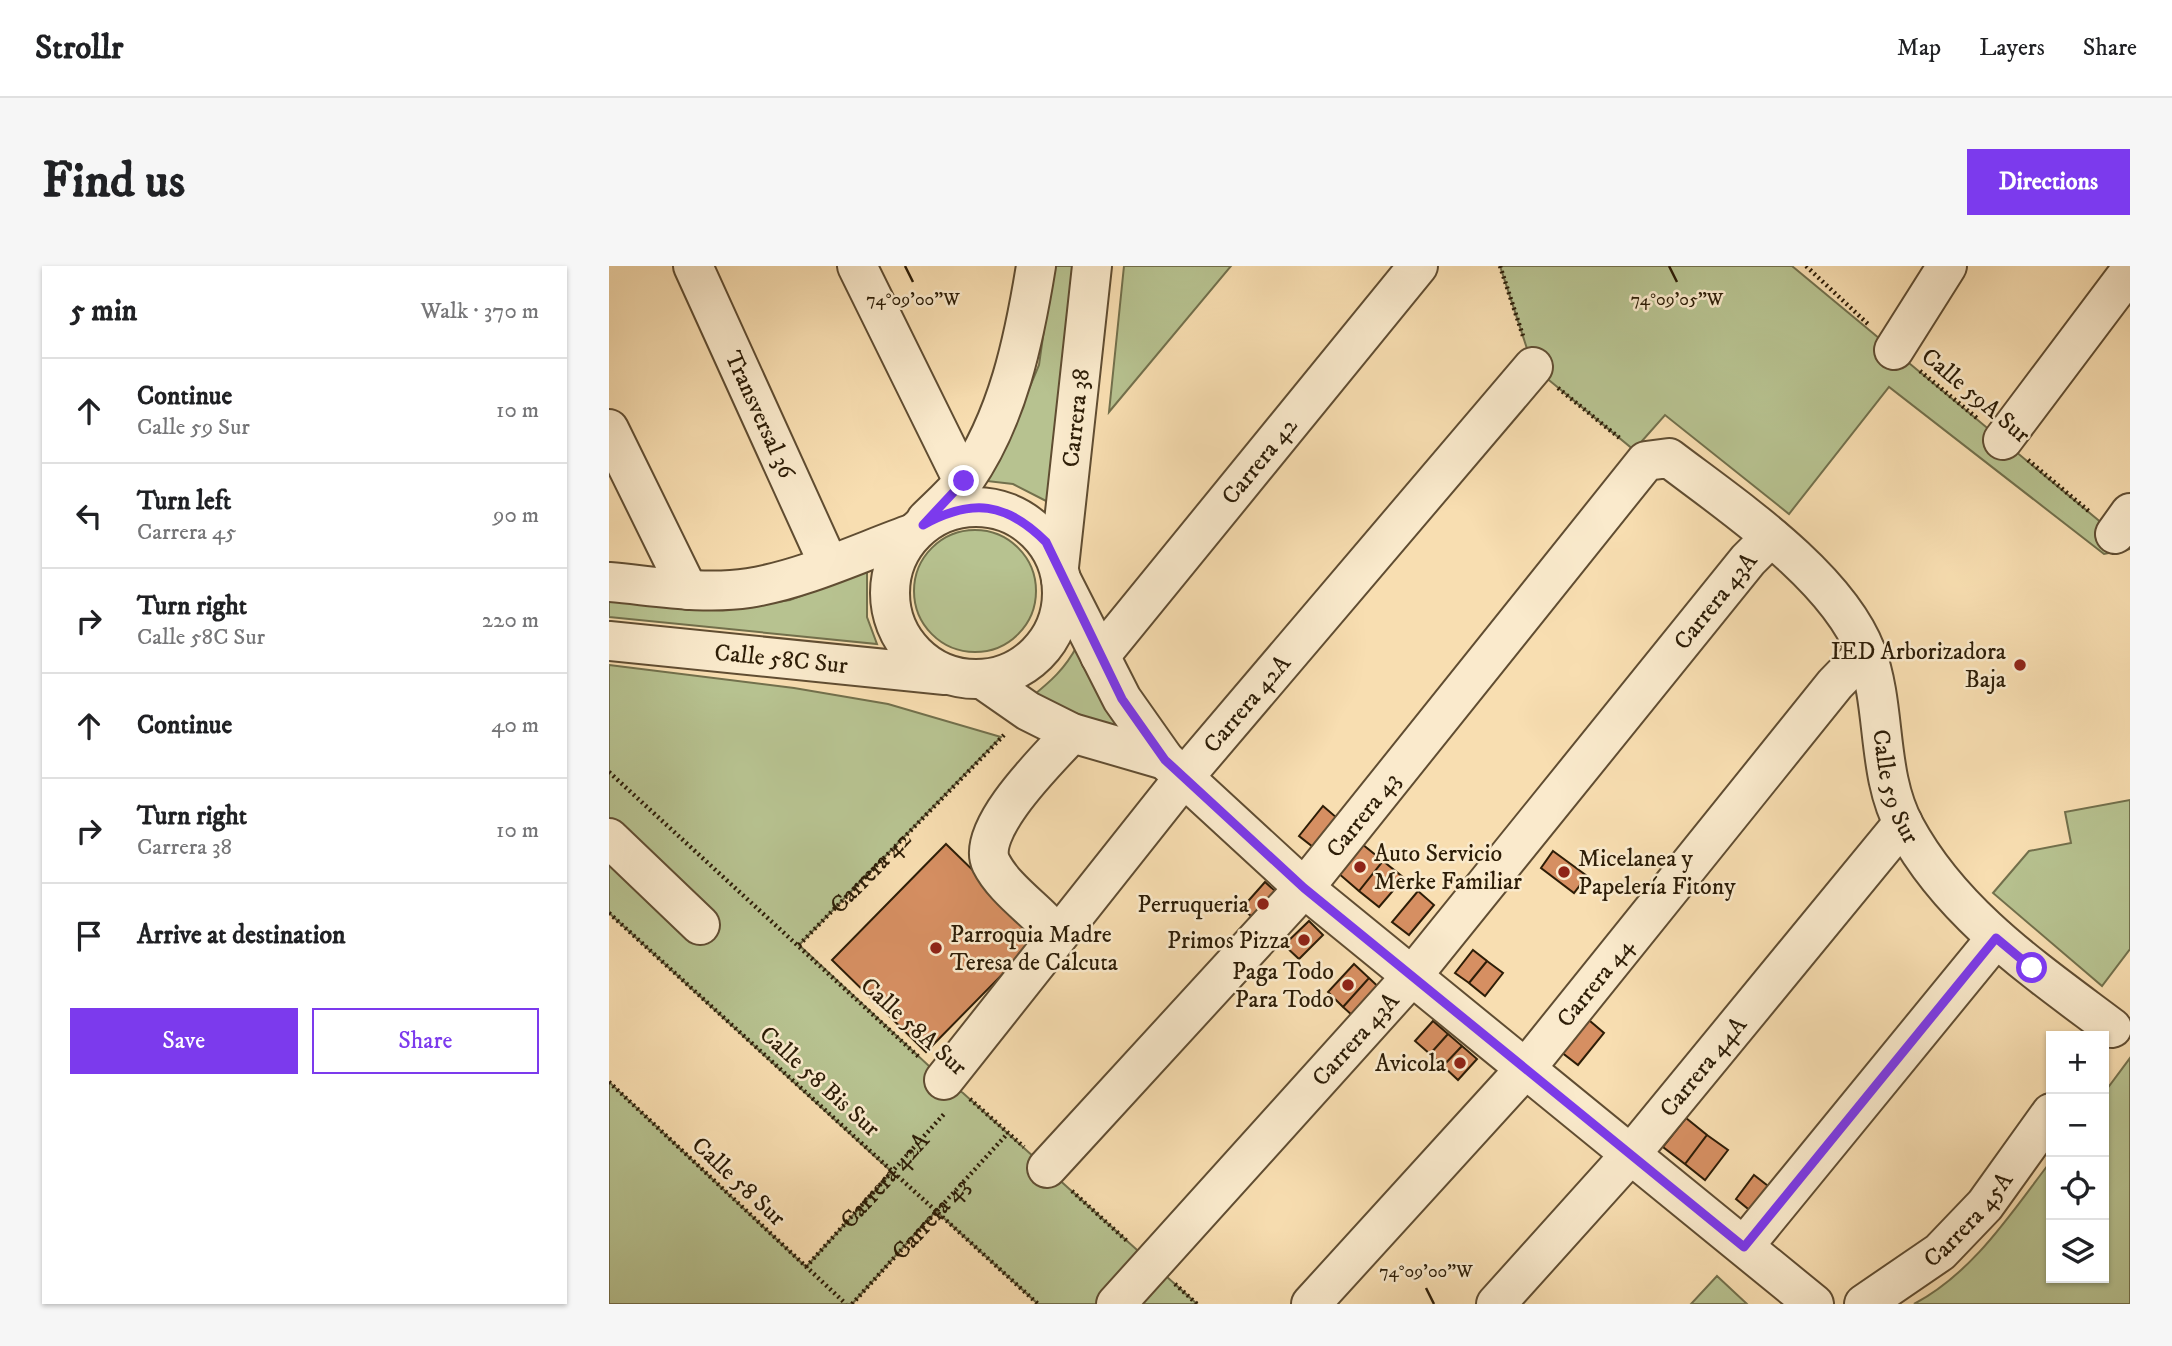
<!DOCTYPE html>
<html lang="en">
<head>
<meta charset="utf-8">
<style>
  :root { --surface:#fff; --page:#f6f6f6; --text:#202124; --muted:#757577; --line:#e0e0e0; --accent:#7c3aed }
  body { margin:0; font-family:"IM FELL DW Pica",serif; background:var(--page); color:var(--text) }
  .controls { position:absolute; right:21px; bottom:21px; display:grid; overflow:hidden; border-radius:0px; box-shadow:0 2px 5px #0004 }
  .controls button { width:63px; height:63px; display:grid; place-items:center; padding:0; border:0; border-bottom:2px solid var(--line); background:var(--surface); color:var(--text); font:35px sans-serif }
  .stop { position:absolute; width:21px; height:21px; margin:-16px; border:5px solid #7c3aed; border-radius:50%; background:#fff }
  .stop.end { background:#7c3aed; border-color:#fff; box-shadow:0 2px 7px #0008 }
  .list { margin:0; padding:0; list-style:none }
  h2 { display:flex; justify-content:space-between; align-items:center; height:91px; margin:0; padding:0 28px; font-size:30px }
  h2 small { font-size:23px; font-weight:400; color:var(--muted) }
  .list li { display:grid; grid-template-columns:46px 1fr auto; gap:21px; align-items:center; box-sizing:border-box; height:105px; padding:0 28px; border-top:2px solid var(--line) }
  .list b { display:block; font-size:26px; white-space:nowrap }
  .list p { margin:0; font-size:23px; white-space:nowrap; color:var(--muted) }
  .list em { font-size:23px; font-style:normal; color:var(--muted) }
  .actions { display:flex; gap:14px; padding:21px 28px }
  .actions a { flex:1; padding:16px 0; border:2px solid var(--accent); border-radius:0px; text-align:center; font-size:24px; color:var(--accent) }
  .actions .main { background:var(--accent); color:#fff }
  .icon { flex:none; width:38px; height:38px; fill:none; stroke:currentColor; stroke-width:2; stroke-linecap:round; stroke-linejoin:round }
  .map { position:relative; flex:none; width:1521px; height:1038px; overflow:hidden; border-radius:0px }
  header { display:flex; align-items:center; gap:42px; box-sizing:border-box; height:98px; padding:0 35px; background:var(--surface); border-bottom:2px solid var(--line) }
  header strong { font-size:33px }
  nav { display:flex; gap:38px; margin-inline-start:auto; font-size:24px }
  .intro { display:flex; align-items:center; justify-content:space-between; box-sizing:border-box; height:168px; padding:0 42px }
  h1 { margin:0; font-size:49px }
  .button { padding:18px 32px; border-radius:0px; background:var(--accent); color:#fff; font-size:24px; font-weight:700 }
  main { display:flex; gap:42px; padding:0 42px }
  aside { flex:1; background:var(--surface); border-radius:0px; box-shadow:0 2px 5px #0004 }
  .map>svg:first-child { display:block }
  .green { fill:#b7c290; stroke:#72704c; stroke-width:2 }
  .building { fill:#d68f62; stroke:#2d1d07; stroke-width:2 }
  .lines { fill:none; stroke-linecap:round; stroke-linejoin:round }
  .minor-casing { stroke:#604d32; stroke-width:42 }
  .path { stroke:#2d1d07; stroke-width:4.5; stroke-dasharray:2 3.5; stroke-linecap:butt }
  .minor { stroke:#faeacc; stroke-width:38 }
  .route { stroke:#7c3aed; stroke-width:9 }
  .ticks { fill:none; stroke:#2d1d07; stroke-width:2.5 }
  .poi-dot { fill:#8f2418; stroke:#faeacc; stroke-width:2.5 }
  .labels { text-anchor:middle; stroke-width:5; stroke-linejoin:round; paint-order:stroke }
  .street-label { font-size:24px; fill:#2d1d07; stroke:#faeacc }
  .poi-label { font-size:24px; fill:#2d1d07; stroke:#faeacc; text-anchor:end }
  .ticks-label { font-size:18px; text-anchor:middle; fill:#2d1d07; stroke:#faeacc; stroke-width:5; stroke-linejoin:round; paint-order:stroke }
</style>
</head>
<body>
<header>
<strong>Strollr</strong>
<nav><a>Map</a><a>Layers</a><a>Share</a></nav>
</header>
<div class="intro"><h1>Find us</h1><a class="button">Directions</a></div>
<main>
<aside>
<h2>5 min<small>Walk · 370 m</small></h2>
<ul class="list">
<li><svg class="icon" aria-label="ahead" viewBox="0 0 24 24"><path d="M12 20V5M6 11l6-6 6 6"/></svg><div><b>Continue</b><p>Calle 59 Sur</p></div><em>10 m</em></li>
<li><svg class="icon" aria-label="left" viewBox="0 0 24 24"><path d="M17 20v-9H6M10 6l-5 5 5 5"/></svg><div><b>Turn left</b><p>Carrera 45</p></div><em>90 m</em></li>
<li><svg class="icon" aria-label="right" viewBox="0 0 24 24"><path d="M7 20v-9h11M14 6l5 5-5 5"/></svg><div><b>Turn right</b><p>Calle 58C Sur</p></div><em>220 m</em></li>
<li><svg class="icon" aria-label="ahead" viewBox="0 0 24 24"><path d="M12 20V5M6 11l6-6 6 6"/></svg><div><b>Continue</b></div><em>40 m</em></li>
<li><svg class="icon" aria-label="right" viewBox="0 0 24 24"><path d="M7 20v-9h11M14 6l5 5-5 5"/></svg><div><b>Turn right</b><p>Carrera 38</p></div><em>10 m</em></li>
<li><svg class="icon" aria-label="arrive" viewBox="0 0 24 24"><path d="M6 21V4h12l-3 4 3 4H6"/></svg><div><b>Arrive at destination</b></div></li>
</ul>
<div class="actions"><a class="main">Save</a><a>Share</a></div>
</aside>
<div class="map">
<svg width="1521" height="1038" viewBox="0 0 1521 1038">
  <rect width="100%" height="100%" fill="#f8deb1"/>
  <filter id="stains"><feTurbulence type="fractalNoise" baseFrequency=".00286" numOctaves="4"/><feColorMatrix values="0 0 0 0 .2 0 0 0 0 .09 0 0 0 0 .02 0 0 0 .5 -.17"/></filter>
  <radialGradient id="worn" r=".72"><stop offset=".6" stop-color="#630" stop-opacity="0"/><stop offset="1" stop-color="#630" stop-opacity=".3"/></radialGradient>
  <!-- green -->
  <path class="green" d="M444 0H467L443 185V238L404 218 369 214 412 142 430 99Z
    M515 0H622L500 146Z
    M891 0H1183L1506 268 1521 276V283L1495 288 1280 121 1180 248 1056 149 1025 184 924 101Z
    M305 325a61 61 0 1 1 122 0a61 61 0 1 1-122 0Z
    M258 305V351L268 378 0 351V333L121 343 181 334Z
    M468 380 514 472 421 432C441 416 456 403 468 380Z
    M0 399 185 422 279 438 392 471 190 679 335 814 354 827 588 1038H429L327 945 243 1038H0V816L197 1001 283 906 0 647Z
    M1521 534V683L1493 720 1384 627 1420 585 1462 577 1456 546Z
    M1521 792V1038H1305C1365 1006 1402 947 1442 895V1012H1495V827Z
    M1108 1010 1138 1038H1082Z"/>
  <!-- building -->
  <path class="building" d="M714 540 728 552 704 581 690 570Z
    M337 578 431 670 317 786 223 694Z
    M753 578 774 595 750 625 729 607Z
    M944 585 978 610 965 627 932 602Z
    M774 595 795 612 770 641 750 625Z
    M656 616 676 634 653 660 633 642Z
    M809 625 825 639 800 669 783 656Z
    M700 655 714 669 690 693 675 679Z
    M864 684 878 695 860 717 846 707Z
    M878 695 894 707 876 730 860 717Z
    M745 698 760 712 734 741 719 726Z
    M760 712 780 731 754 759 734 741Z
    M974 749 995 767 969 799 947 782Z
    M824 755 839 768 821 788 806 775Z
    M839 768 853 780 834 800 821 788Z
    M853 780 868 793 849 814 834 800Z
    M1077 852 1098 869 1076 898 1054 881Z
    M1098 869 1119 884 1096 914 1076 898Z
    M1145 909 1168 927 1149 951 1127 933Z"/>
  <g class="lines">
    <!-- minor casing -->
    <g class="minor-casing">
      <g id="minor">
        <path id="s4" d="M84 0 219 297"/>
        <path d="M248 0 354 215"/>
        <path d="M1285 84 1338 0"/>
        <path d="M0 163 79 324"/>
        <path d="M1394 174 1521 5"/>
        <circle cx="367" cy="327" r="86"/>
        <path d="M317 254C329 242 344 229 355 215 399 152 415 74 427 0"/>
        <path d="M1506 268 1521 247"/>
        <path id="s5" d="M450 301 483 0"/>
        <path d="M452 313 513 433 556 494 695 622 1205 1038"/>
        <path d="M0 316C46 320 94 329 140 322 196 313 252 286 305 267"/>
        <path id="s6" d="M0 375 336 409"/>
        <path id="s7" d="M491 390 809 0"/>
        <path d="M373 413 419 445 463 467 556 494"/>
        <path d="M0 572 91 659"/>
        <path d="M434 654C417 637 393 619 382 597 366 563 442 490 463 467"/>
        <path id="s8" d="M335 814 576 510 924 101"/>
        <path id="s9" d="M438 902 695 622 1037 195 1060 192C1123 240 1228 310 1257 386 1278 442 1267 508 1296 561 1343 648 1426 704 1503 762"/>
        <path d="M1135 980 1387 672"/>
        <path id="s10" d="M507 1038 803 710 1139 294 1162 271"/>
        <path id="s11" d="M702 1038 917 802 1226 418 1257 386"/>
        <path id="s12" d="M887 1038 1022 888 1294 557"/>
        <path id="s13" d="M1255 1038 1331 986 1376 939 1442 847"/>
      </g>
    </g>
    <!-- path -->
    <g class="path">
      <path d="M891 0 914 70"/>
      <path d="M1197 0 1260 59"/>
      <path d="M1311 105 1369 153"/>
      <path d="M949 122 1013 174"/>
      <path d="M1419 194 1482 247"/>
      <path d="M0 506 311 792"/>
      <path d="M0 647 429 1038"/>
      <path id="s1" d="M190 679 395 469"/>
      <path d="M0 816 237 1038"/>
      <path d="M361 833 415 881"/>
      <path d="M463 925 518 975"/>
      <path id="s2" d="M197 1001 335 848"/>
      <path d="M566 1018 588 1038"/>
      <path id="s3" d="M243 1038 399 867"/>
    </g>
    <!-- minor -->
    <use href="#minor" class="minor"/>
  </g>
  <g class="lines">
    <!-- route -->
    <path class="route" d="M355 215 314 259C363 232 397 236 437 276L513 433 556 494 695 622 1135 981 1387 672 1423 702"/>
  </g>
  <!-- ticks -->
  <path class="ticks" d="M296 0 304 16M1060 0 1068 16M817 1022 825 1038"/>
  <!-- markers -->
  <g class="poi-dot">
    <circle cx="1411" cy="399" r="7"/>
    <circle cx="751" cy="601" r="7"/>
    <circle cx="955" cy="606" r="7"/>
    <circle cx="654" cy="638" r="7"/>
    <circle cx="695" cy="674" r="7"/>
    <circle cx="327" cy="682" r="7"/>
    <circle cx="739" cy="719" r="7"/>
    <circle cx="851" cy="797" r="7"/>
  </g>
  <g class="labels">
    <!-- street labels -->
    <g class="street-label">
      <text transform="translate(1367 129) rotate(40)" y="8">Calle 59A Sur</text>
      <text dy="8" stroke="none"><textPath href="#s4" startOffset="163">Transversal 36</textPath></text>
      <text dy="8" stroke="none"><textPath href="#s5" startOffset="150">Carrera 38</textPath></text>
      <text dy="8" stroke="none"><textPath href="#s7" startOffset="252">Carrera 42</textPath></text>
      <text dy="8" stroke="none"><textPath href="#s10" startOffset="924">Carrera 43A</textPath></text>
      <text dy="8" stroke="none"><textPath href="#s6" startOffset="173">Calle 58C Sur</textPath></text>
      <text dy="8" stroke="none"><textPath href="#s8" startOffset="483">Carrera 42A</textPath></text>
      <text dy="8" stroke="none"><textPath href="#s9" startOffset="1368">Calle 59 Sur</textPath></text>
      <text dy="8" stroke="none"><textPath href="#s9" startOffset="474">Carrera 43</textPath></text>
      <text dy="8" stroke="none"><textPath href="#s1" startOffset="102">Carrera 42</textPath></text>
      <text dy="8" stroke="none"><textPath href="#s11" startOffset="429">Carrera 44</textPath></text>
      <text transform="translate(305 760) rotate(42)" y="8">Calle 58A Sur</text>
      <text dy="8" stroke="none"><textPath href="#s10" startOffset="357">Carrera 43A</textPath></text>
      <text dy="8" stroke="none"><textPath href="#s12" startOffset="315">Carrera 44A</textPath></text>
      <text transform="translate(211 815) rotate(42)" y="8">Calle 58 Bis Sur</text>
      <text dy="8" stroke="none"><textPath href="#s2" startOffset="117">Carrera 42A</textPath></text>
      <text transform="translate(130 915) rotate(43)" y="8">Calle 58 Sur</text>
      <text dy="8" stroke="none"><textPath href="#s13" startOffset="135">Carrera 45A</textPath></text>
      <text dy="8" stroke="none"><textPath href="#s3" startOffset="116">Carrera 43</textPath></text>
    </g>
    <!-- poi labels -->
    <g class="poi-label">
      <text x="1397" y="393">IED Arborizadora<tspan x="1397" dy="28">Baja</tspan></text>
      <text x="765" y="595" text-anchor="start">Auto Servicio<tspan x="765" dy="28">Merke Familiar</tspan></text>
      <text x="969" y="600" text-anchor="start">Micelanea y<tspan x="969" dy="28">Papelería Fitony</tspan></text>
      <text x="640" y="646">Perruqueria</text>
      <text x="341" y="676" text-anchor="start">Parroquia Madre<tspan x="341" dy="28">Teresa de Calcuta</tspan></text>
      <text x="681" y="682">Primos Pizza</text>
      <text x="725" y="713">Paga Todo<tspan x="725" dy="28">Para Todo</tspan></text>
      <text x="837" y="805">Avicola</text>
    </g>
  </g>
  <g class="ticks-label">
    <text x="304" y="39">74°09'00"W</text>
    <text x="1068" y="39">74°09'05"W</text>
    <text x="817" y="1011">74°09'00"W</text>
  </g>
  <rect width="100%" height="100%" filter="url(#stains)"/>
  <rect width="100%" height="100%" fill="url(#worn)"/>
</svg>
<div class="controls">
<button>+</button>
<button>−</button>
<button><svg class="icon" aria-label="locate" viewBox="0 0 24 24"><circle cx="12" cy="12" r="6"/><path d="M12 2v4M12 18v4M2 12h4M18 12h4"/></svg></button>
<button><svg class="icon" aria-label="layers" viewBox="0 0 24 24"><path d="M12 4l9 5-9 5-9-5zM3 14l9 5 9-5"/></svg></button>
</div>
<div class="stop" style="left:1423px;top:702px"></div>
<div class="stop end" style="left:355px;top:215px"></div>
</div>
</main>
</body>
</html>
